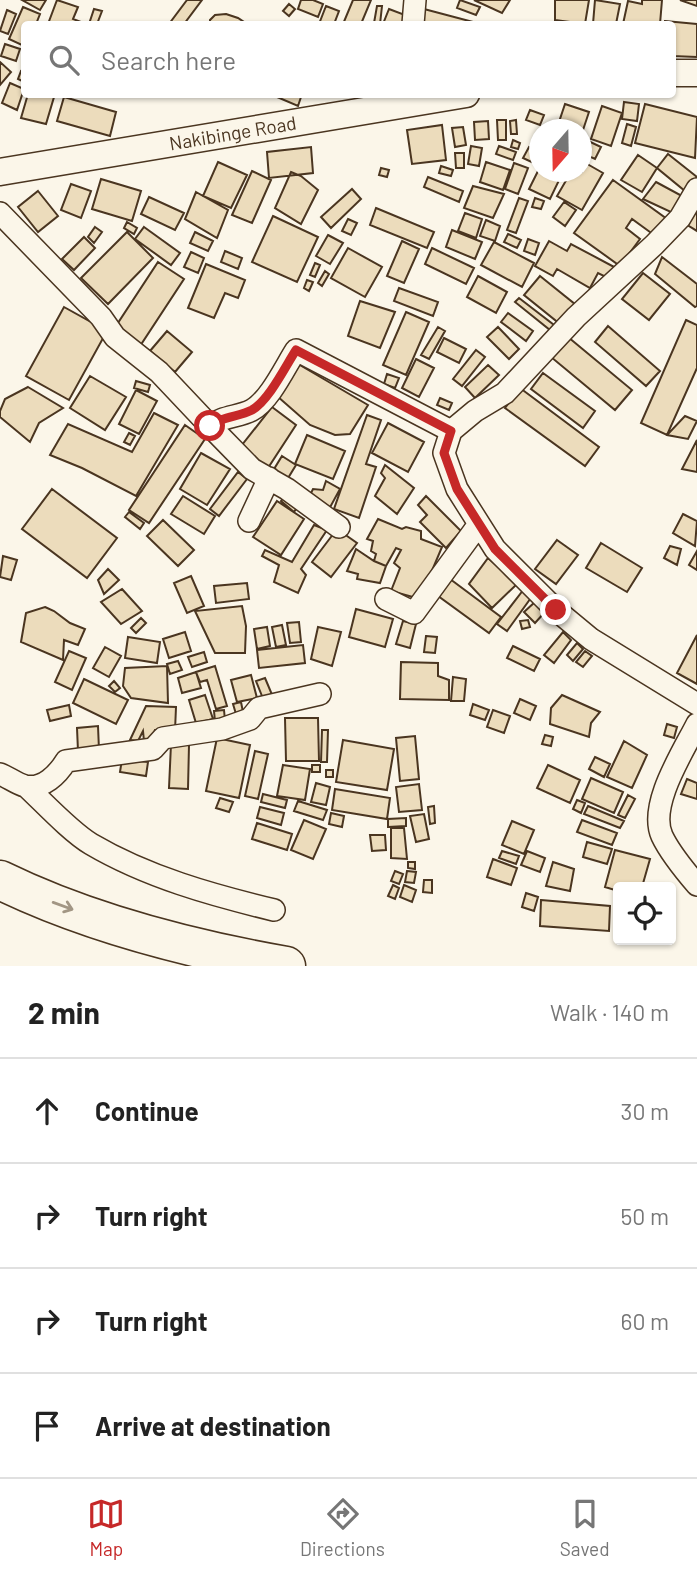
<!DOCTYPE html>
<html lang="en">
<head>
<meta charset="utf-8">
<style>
  :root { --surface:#fff; --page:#f6f6f6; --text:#222; --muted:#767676; --line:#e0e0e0; --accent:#c62828 }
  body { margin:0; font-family:Barlow,sans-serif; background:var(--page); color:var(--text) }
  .controls { position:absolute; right:21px; bottom:21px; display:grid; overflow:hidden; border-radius:7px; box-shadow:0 2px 5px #0004 }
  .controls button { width:63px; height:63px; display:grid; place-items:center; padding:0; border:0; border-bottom:2px solid var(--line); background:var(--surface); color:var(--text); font:35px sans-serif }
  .compass { position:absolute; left:529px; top:119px; width:63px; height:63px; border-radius:50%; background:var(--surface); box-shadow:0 2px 5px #0004; rotate:200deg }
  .stop { position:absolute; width:21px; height:21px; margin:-16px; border:5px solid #c62828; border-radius:50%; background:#fff }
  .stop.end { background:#c62828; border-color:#fff; box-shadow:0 2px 7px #0008 }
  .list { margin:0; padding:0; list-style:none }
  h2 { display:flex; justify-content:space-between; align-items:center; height:91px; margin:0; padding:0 28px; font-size:30px }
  h2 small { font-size:23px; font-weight:400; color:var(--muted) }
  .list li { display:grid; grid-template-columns:46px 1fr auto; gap:21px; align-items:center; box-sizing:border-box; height:105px; padding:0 28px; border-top:2px solid var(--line) }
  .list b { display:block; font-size:26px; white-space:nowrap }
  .list em { font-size:23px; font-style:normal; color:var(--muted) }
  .icon { flex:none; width:38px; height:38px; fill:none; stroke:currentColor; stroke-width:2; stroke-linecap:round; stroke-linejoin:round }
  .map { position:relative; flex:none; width:697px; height:966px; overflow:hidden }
  .search { position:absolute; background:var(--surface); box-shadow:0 2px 5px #0004; left:21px; right:21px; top:21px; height:77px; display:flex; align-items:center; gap:18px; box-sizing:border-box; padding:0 24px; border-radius:7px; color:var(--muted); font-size:26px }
  .sheet { height:511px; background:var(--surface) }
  nav { display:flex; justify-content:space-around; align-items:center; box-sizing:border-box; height:98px; border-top:2px solid var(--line); background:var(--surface); font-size:19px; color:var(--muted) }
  nav a { display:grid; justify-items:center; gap:4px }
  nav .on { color:var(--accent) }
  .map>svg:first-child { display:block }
  .building { fill:#ecdcbc; stroke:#4a3520; stroke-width:2 }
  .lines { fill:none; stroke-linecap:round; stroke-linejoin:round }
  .minor-casing { stroke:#4a3520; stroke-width:24 }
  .tertiary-casing { stroke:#4a3520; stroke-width:29 }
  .motorway-casing { stroke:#4a3520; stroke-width:41 }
  .minor { stroke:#fbf6e9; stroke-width:21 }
  .tertiary { stroke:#fbf6e9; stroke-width:26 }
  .motorway { stroke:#fbf6e9; stroke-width:38 }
  .oneway { stroke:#a29684 }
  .route { stroke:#c62828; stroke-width:9 }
  .labels { text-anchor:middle; stroke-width:5; stroke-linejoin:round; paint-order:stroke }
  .street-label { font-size:19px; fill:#4a3520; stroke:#fbf6e9 }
</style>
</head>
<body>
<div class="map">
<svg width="697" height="966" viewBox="0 0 697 966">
  <rect width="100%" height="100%" fill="#fbf6e9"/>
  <!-- building -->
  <path class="building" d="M22 0H46L40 10Z
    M57 0 78 7 73 19 86 24H48Z
    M187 0H202L184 24H169Z
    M301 0H313L323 4 318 17 298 9Z
    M353 0H371L361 24H343Z
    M460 0 480 7 476 15 457 8Z
    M474 0H510L502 13Z
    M555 0H589L585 24 555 20Z
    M595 0 620 4 616 24H593Z
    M642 0H662L660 24H623L628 1 642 4Z
    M680 0H697V6Z
    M289 4 295 9 289 16 283 11Z
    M326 6 339 11 334 24H319Z
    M377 6H382L380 24 374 23Z
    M23 7 40 14 36 24H24V46L9 39Z
    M94 9 102 11 97 24H89Z
    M389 9 405 15 402 24H383Z
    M424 9 477 23V24H420Z
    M7 10 16 14 8 34 0 31Z
    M226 14 238 18 247 24H210V20L215 15Z
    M665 21 697 24V57L672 56V24H665Z
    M5 44 20 49 16 61 1 56Z
    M0 62 11 72 0 85Z
    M21 71 24 72V82L18 79Z
    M10 83 24 89 17 110 2 103Z
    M28 94 54 97 46 124 21 118Z
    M270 94H302L298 106Z
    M64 97 116 112 110 136 57 121Z
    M624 102 639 104 637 121 622 119Z
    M565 104 589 112 582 133V130H571L558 125Z
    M645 104 697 117 695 158 635 143Z
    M602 106 622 113 611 146 591 139Z
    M530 110 544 115 540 125 526 120Z
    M497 120H506V140H498Z
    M516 120 517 134H511L510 121Z
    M488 121 489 139 475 140 474 122Z
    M627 124 636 127 631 146 622 143Z
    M442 125 446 160 412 164 407 130Z
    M463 127 466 145 455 147 452 128Z
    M584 139 601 147 595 159 582 153Z
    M513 140 520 143 518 149 511 147Z
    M471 146 482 148 479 166 468 164Z
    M499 146 516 152 513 160 496 154Z
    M311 147 313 173 269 178 267 152Z
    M529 147 540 152V166L523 158Z
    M455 153H464V168H456Z
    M668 154 697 177 685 191 657 168Z
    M638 155 657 168 642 192 621 180Z
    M582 161 603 173 582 210 557 196 571 172H582Z
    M218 162 247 175 231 208 203 196Z
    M486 162 510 170 503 190 480 182Z
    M514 163 528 168 518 194 505 189Z
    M441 166 453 170 451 176 439 173Z
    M540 167V172H563L550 199 529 189Z
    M381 168 389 170 387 177 379 175Z
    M252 171 271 180 252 223 232 215Z
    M291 172 301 176 318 190 301 224 275 208Z
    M428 177 463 191 459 202 424 187Z
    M101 179 141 191 132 221 92 209Z
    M613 180 667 219 654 235 632 219 626 228 640 239 620 266 574 233Z
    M656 182 682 196 675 214 643 199Z
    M71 184 91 191 81 218 61 210Z
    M473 186 504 194 493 218 464 208Z
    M352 189 361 199 331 228 321 217Z
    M38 191 58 216 38 232 18 207Z
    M196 192 228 210 217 238 185 219Z
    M149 197 184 213 175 230 141 214Z
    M519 198 528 201 516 233 507 230Z
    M535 198 544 201 541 209 532 207Z
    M564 202 576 210 565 226 553 217Z
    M697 202V231L684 223Z
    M376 208 434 232 427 248 370 225Z
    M465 213 482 219 476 238 458 231Z
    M273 216 318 237 297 282 252 262Z
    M348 219 357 223 351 235 342 231Z
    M486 220 500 226 495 241 480 236Z
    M127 222 137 228 134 234 124 228Z
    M95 227 102 232 94 243 88 237Z
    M144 227 180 253 171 265 135 239Z
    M452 230 482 242 475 259 446 247Z
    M127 232 153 258 108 304 81 278Z
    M195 232 213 241 208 251 190 243Z
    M508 234 521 240 517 248 504 242Z
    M328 235 343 243 330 264 316 256Z
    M84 237 95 248 74 270 62 259Z
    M528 239 539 243 535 255 524 251Z
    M402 241 419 249 404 283 387 276Z
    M549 241 567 251 571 244 616 268 610 279 598 273 590 288 557 269 553 276 535 266Z
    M494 242 534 263 522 287 481 265Z
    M348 248 382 267 365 297 331 278Z
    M432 248 474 268 466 284 425 264Z
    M225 251 242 258 238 269 221 262Z
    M191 252 204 258 198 273 184 267Z
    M662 257 697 284V306L695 307 655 274Z
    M158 262 184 279 140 346 114 329Z
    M315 263 320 265 315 277 310 275Z
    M206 264 245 280 238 298 225 293 214 318 188 308Z
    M325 271 329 274 322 286 318 283Z
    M643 273 670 294 649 320 622 299Z
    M478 276 507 292 496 313 467 297Z
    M540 276 576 305 560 324 524 295Z
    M307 280 313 282 309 291 304 288Z
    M399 288 438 302 433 316 394 301Z
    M519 298 554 325 550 330 515 302Z
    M360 301 395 312 380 348 348 336Z
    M64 307 107 331 69 400 26 376Z
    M406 312 429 322 406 375 383 365Z
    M508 313 533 331 526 341 501 322Z
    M686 320 697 325V368L667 435 641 423Z
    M608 326 660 371 646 386 595 342Z
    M438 327 445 331 429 359 421 355Z
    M498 327 519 349 509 359 487 337Z
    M167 331 192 352 175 372 150 351Z
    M568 337 632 390 615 410 551 357Z
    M444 338 466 349 459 363 437 352Z
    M476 350 485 357 462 386 453 379Z
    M416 359 434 368 419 397 402 388Z
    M293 361 368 405 350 434 335 435 310 425 277 396Z
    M488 365 499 375 475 398 465 387Z
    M543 373 595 411 583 428 531 389Z
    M387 374 399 378 395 388 384 384Z
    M90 376 126 397 105 430 70 408Z
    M136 381 150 385 148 392 134 388Z
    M28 387 63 408 39 423 30 442 0 417V411L5 399Z
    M520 388 599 447 585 466 505 408Z
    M136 390 157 401 139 434 119 424Z
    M440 398 452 403 449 410 437 405Z
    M272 407 296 425 266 471 238 450Z
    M154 413 178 425 136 496 82 468 50 455 68 424 132 452Z
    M367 415 381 420 366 464 376 467 359 518 334 509Z
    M685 416 697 421 688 439 667 435Z
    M388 423 424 442 408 472 372 453Z
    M185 425 205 439 149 523 129 510Z
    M129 433 135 436 130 445 124 442Z
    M307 435 345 451 333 479 295 464Z
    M697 440V472L682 469Z
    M201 453 230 469 207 505 180 489Z
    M282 456 296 465 285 483 271 474Z
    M385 465 414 488 397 514 375 496 385 478 381 473Z
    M238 472 247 479 219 516 210 509Z
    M326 481 340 489 328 511 308 499 313 489 323 490Z
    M52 489 117 538 87 578 22 529Z
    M287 493 300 503 294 512 281 501Z
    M183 496 215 516 204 534 171 514Z
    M426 496 461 531 446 548 420 522 427 515 418 505Z
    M277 501 304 519 281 555 253 537Z
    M129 512 144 523 140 529 125 517Z
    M683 514 697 521 695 546 673 533Z
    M378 519 402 529 406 527 421 531V539L442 547 420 599 391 591 400 568 394 563 401 550 396 548 386 566 374 561 376 554 371 551 373 541 367 539Z
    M163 520 194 550 178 566 147 536Z
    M314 525 327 530 301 569 306 575 298 593 274 582 279 565 262 556 265 550 292 562Z
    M337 529 357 543 331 577 312 562Z
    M557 540 578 555 556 584 535 569Z
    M601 543 642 568 627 592 586 568Z
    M670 546 681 549 677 565 664 558Z
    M356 549 374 561 386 566 380 583 357 579 358 574 347 571Z
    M697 551V570L689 565Z
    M3 556 17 560 11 580 0 577Z
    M488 558 517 584 492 608 469 584Z
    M108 569 119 580 104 594 98 580Z
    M191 576 204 606 187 613 174 583Z
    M446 576 501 617 489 633 434 593Z
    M247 583 249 599 216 603 214 586Z
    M122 589 142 611 121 624 101 602Z
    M524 589 533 595 507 631 497 624Z
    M535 602 545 612 535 623 524 612Z
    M242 606 246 626 245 653H215L195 611Z
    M45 607 54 611 70 623 85 629 78 645 64 640 63 660 21 642 26 613Z
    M356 609 393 619 385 647 349 637Z
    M141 618 146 623 136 633 131 628Z
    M528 620 530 627 522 629 520 621Z
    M403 621 416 624 410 648 396 644Z
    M299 622 301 642 290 643 287 623Z
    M282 625 286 645 276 647 272 627Z
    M267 627 270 646 257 649 254 629Z
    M318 627 341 632 332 666 311 659Z
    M185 632 191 651 169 658 163 639Z
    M563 632 571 640 554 663 544 655Z
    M697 635V684L677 673Z
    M426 636 437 637 435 653 424 652Z
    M128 637 160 642 157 663 125 658Z
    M577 643 583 649 573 661 567 655Z
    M303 645 305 663 259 668 257 650Z
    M513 646 540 659 534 671 507 658Z
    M105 647 121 656 109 677 93 668Z
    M69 651 86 658 72 690 55 682Z
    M585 651 592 656 583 667 576 662Z
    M204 652 207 662 192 667 188 657Z
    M178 661 182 670 170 674 167 664Z
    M401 662 438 663V676L449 680V700L400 699Z
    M167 666 168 703 131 698 123 686 125 668Z
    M215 666 227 706 216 709 207 680 200 682 196 672Z
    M196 672 201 688 182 693 178 678Z
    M251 675 257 698 237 702 231 680Z
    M453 677 466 679 464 701H451Z
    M265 678 273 697 264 701 256 681Z
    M84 679 128 700 116 724 73 703Z
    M114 681 120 688 115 692 109 686Z
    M205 695 213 719 196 723 189 700Z
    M562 695 600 712 591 723 589 737 550 724 551 708Z
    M520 699 536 706 530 720 514 713Z
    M241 702 243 712 236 714 233 704Z
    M473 704 489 710 485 720 470 715Z
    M69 705 71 716 50 721 47 710Z
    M146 706 176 707 175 731 155 730 151 741H144L143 731 138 741 130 740Z
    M224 710 225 720 215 721 214 711Z
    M493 710 510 716 504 733 487 727Z
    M285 718H318L319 761H286Z
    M667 724 677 727 674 738 664 735Z
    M98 726 99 750 78 751 77 728Z
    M322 730H328L327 762H321Z
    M545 735 553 737 551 746 542 744Z
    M415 736 419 779 400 781 396 738Z
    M217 738 250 745 239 798 206 791Z
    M343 740 394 749 387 790 336 782Z
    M624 741 647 755 632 788 607 777Z
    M171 744 189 745 188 789 169 788Z
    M255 751 268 754 258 799 245 796Z
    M595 757 610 764 604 777 589 769Z
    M122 759 148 762 146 776 120 772Z
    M283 765 310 769 305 800 277 796Z
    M312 765H320V772H312Z
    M548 765 580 780 570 803 537 788Z
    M326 770H333V777H326Z
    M591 778 623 792 614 813 582 799Z
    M687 779 697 783V799L681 794Z
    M316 783 330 787 326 805 311 802Z
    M419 784 422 810 399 812 396 787Z
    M335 789 390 798 387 819 332 810Z
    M263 794 287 800 285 808 261 802Z
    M628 795 635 799 625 818 618 815Z
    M220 798 233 802 229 812 216 808Z
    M577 800 585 803 581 813 573 809Z
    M298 801 327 810 323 820 294 811Z
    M434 806 435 823 430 824 428 807Z
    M588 806 624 821 620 828 584 814Z
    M260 807 284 813 281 825 257 818Z
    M331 813 344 816 342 827 329 824Z
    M424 814 429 839 416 842 410 816Z
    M406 818V826L388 827V819Z
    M304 820 326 829 313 859 291 850Z
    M582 820 617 833 612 845 577 832Z
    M512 821 534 830 524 854 502 845Z
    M257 823 292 834 287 850 252 839Z
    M391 828H404L407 859 391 858Z
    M370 835H385L386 850 372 851Z
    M587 842 612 849 607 864 583 857Z
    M615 850 650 859 642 887H618V891L605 887Z
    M502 851 519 856 516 864 499 858Z
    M527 851 545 858 540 872 521 865Z
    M493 859 517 868 511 885 487 877Z
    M408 862H415V869L408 868Z
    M553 862 574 869 570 891 546 886Z
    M395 871 403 874 399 884 391 881Z
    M407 871 416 872 414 883 405 882Z
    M424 880H432V893L423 892Z
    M393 885 399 888 395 899 388 896Z
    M404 885 416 890 412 902 400 897Z
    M526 893 538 897 534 911 522 907Z
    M541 900 610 906 609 931 540 926Z"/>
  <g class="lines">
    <!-- minor casing -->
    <g class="minor-casing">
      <path id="minor" d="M413 24 415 0
        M697 189 680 218 654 245 576 317 505 393 475 411 451 431 444 453 457 489 495 549 556 610 591 639 697 704
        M0 213 101 317 115 337 159 372 210 426C222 416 239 417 252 410 270 400 285 367 296 350L451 431
        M210 426 252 469 287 489 339 527
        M249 521 269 478
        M386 599 414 613 479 524
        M697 724C683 752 648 805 662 836 670 853 685 871 697 885
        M0 774C8 777 17 784 25 786 43 790 58 774 66 761L153 749 163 738 222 729 250 719 259 708 320 694
        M27 787C45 804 71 832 91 844 147 877 212 895 274 910"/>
    </g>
    <!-- tertiary casing -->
    <g class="tertiary-casing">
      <g id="tertiary">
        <path d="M672 73H697"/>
        <path id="s1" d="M0 172 466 94"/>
      </g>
    </g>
    <!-- motorway casing -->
    <g class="motorway-casing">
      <path id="motorway" d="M0 880C88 923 190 949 286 966"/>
    </g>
    <!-- minor -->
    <use href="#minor" class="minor"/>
    <!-- tertiary -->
    <use href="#tertiary" class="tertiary"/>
    <!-- motorway -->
    <use href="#motorway" class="motorway"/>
  </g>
  <!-- one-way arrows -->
  <defs><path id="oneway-shaft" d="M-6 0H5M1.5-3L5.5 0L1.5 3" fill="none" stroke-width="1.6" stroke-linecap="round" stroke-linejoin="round" transform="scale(1.75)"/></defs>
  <use class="oneway" href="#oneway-shaft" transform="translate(63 906) rotate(20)"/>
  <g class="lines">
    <!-- route -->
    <path class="route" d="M210 426C222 416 239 417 252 410 269 400 285 367 296 350L451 431 444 453 457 489 495 549 556 610"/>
  </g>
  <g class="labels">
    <!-- street labels -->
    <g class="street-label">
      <text dy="7" stroke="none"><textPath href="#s1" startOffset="236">Nakibinge Road</textPath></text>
    </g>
  </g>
</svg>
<div class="controls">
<button><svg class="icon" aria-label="locate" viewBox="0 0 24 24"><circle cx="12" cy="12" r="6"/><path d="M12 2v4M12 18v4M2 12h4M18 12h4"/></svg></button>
</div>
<svg class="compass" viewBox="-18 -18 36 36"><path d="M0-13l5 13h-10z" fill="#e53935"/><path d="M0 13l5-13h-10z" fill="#767676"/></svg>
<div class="stop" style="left:210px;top:426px"></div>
<div class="stop end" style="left:556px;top:610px"></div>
<div class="search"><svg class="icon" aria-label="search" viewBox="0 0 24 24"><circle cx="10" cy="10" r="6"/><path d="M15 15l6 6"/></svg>Search here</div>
</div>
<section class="sheet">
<h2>2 min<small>Walk · 140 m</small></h2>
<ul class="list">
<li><svg class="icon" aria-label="ahead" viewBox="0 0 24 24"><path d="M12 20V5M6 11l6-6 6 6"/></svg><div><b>Continue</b></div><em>30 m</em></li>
<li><svg class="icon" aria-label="right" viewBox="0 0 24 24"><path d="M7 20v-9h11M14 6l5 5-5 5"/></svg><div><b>Turn right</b></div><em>50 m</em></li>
<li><svg class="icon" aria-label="right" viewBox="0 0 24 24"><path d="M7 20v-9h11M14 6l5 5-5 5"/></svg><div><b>Turn right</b></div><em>60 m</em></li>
<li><svg class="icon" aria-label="arrive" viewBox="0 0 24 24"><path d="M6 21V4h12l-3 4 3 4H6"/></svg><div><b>Arrive at destination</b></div></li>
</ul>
</section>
<nav>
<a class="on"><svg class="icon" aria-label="map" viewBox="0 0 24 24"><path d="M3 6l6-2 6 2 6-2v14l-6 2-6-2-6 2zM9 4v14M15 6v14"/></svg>Map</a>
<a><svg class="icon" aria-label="directions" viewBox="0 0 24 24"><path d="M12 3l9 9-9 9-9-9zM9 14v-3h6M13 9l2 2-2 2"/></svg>Directions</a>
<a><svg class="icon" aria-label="saved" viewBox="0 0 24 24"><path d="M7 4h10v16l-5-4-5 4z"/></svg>Saved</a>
</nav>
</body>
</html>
